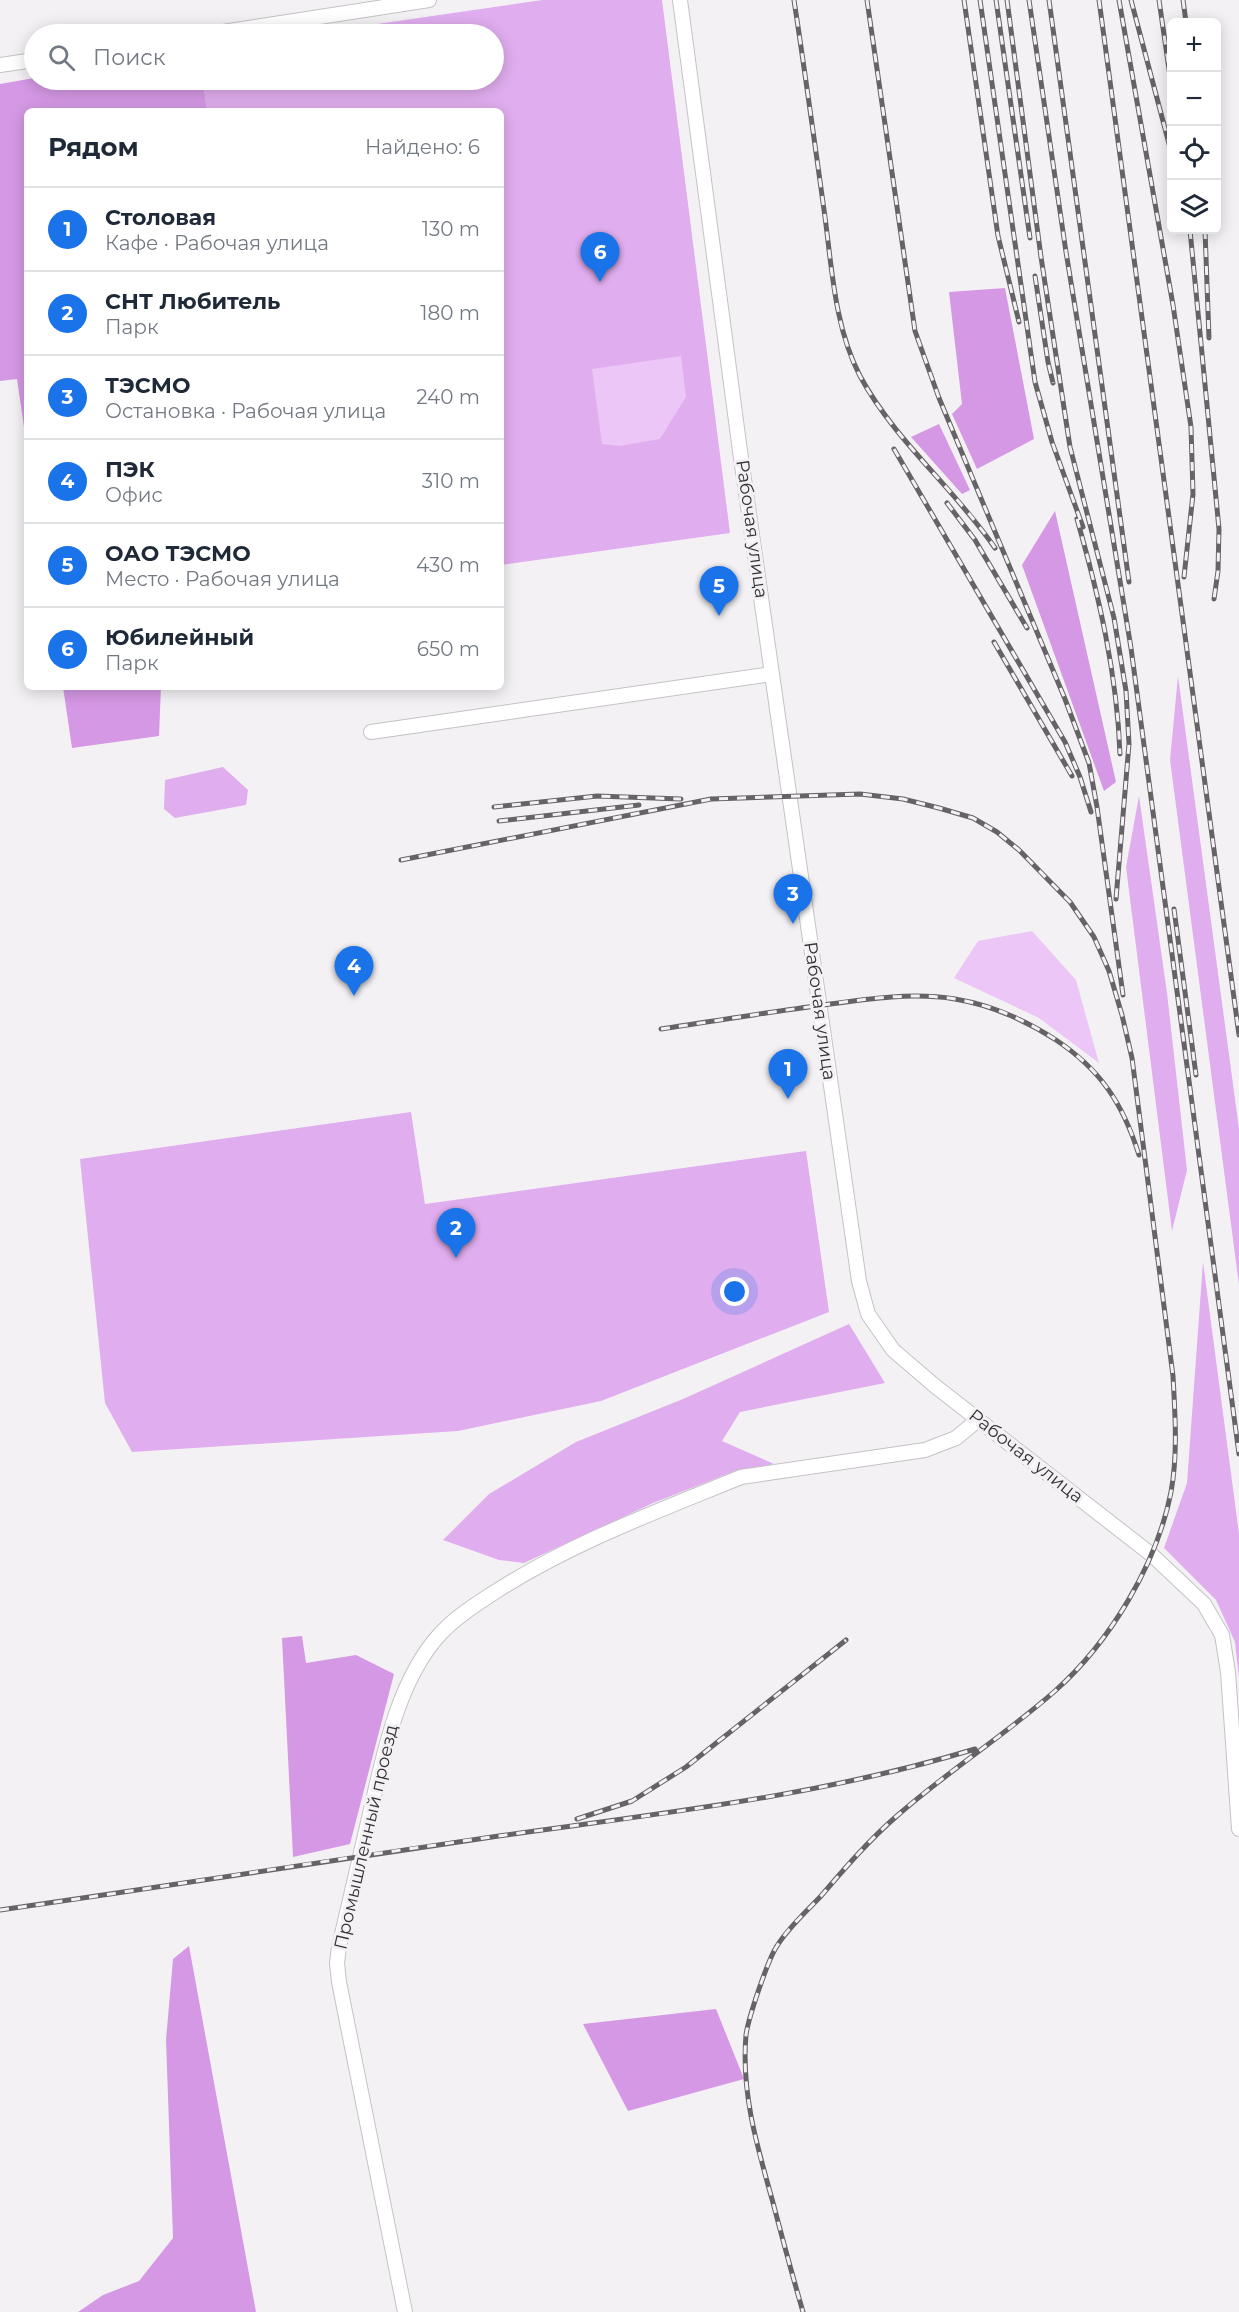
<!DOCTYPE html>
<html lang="ru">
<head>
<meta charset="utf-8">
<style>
  :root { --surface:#fff; --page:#f2f2f3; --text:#1f2937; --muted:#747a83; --line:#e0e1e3; --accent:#1a73e8 }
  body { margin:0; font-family:Montserrat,sans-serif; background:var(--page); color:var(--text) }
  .controls { position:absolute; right:18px; top:18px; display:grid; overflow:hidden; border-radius:9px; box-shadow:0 3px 15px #0003 }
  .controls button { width:54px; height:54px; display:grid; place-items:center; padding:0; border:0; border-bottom:2px solid var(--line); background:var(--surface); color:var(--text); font:30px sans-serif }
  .you { position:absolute; left:735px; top:1292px; width:21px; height:21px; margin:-15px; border:4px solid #fff; border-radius:50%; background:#1a73e8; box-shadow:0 0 0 9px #1a73e833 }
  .badge { display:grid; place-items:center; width:39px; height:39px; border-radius:50%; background:var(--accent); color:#fff; font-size:20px; font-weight:700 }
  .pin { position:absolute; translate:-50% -50px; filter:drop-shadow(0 2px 3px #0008) }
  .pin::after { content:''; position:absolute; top:32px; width:21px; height:18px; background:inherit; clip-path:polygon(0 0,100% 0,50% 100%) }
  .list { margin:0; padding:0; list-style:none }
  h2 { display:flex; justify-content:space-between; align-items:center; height:78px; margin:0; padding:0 24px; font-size:26px }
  h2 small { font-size:20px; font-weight:400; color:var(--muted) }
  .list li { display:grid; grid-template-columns:39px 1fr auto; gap:18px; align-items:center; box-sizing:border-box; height:84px; padding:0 24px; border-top:2px solid var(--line) }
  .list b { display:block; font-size:22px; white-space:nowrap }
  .list p { margin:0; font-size:20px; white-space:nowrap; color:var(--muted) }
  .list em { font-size:20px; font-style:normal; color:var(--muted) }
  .icon { flex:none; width:33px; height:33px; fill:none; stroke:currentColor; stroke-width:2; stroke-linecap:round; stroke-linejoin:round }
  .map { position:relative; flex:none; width:1239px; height:2312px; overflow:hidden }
  .search { position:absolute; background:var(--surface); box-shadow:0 3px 15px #0003; left:24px; top:24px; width:480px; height:66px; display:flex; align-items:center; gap:15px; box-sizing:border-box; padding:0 21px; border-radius:33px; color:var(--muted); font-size:22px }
  .panel { position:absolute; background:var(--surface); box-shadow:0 3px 15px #0003; left:24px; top:108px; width:480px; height:582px; border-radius:9px }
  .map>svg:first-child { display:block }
  .green { fill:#e0adee }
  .forest { fill:#d598e5 }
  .water { fill:#ebc6f6 }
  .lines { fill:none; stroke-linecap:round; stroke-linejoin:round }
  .minor-casing { stroke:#c4c2c5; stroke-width:16 }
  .minor { stroke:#fff; stroke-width:14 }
  .rail-casing { stroke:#656365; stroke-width:5 }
  .rail { stroke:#f4f1f5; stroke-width:3; stroke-dasharray:9; stroke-linecap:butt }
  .labels { text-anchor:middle; stroke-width:6; stroke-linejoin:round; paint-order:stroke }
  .street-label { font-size:18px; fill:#343334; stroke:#f4f1f5 }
</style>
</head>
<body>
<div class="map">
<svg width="1239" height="2312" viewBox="0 0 1239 2312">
  <rect width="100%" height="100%" fill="#f4f1f5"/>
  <!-- green -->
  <path class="green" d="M542 0H662L730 533 501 565V111H207L203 80H494V34H308Z
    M1178 676 1239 1129V1285L1170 760Z
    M223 767 248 790 246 805 175 818 164 809 165 780Z
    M1139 796 1167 993 1187 1170 1172 1231 1126 867Z
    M411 1112 425 1204 806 1151 829 1312 601 1401 458 1431 132 1452 105 1403 80 1159Z
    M1203 1262 1239 1534V1678L1235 1642 1216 1600 1164 1548 1187 1483Z
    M849 1324 885 1383 740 1412 722 1441 774 1464 735 1471 653 1503 524 1563 499 1560 443 1540 489 1494 576 1442 683 1399Z"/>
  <!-- forest -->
  <path class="forest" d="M34 78 203 80 207 111H27V448L17 379 0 381V84Z
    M1005 288 1034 439 977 469 952 414 962 404 949 292Z
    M939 424 970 490 962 494 911 437Z
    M1055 511 1116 782 1104 791 1022 565Z
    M63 687H161L159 736 72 748Z
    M302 1636 306 1663 356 1655 394 1674 350 1844 293 1857 282 1638Z
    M189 1946 256 2312H78L103 2295 139 2281 173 2238 166 2040 173 1959Z
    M716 2009 744 2079 628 2111 583 2024Z"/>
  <!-- water -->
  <path class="water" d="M681 356 686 397 660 439 620 446 602 444 592 369Z
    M1032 931 1076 980 1099 1063 1039 1018 954 978 978 941Z"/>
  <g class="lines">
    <!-- minor casing -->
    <g class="minor-casing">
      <path id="minor" d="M680 0 740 451 859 1281 868 1314 893 1350 935 1386 1152 1555 1204 1604 1222 1635 1228 1672 1239 1829
        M210 34 429 0
        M0 65 34 60
        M371 732 772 674
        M405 2312 339 1982 337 1963 339 1947C349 1904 359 1861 369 1818 383 1758 397 1680 441 1633 456 1617 476 1604 495 1592 571 1543 658 1511 741 1477L925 1450 956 1438 979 1419"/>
    </g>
    <!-- minor -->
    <use href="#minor" class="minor"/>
    <!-- rail casing -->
    <g class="rail-casing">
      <path id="rail" d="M794 0C805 72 815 145 825 217 832 270 835 328 860 376 895 441 954 488 995 548
        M867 0 915 331 939 398 1065 699 1089 763 1097 807 1123 995
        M964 0 998 236 1019 322
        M980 0 1035 382 1052 442 1083 527
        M996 0 1030 238
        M1007 0 1041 257 1070 447 1114 618 1126 691 1129 744 1116 899
        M1029 0 1066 252 1131 648 1239 1454
        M1049 0 1129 582
        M1099 0 1239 1035
        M1119 0 1173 305 1191 427 1193 494 1184 577
        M1131 0 1172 155
        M1159 0 1172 90
        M1183 0 1186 22
        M1190 230 1219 529 1218 571 1214 599
        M1205 230 1209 338
        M1035 276 1048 362 1053 383
        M894 449 1065 742 1080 777 1091 812
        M947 503 975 540 1027 628
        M1077 519C1099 596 1117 674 1120 754
        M994 642 1072 776
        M494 807 597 796 681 799
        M499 821 639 805
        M401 860 711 799 860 794 903 799 939 808 973 818 997 832 1019 850 1070 902 1094 937 1109 971 1122 1015 1132 1058 1173 1376C1175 1414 1178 1454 1171 1492 1157 1564 1110 1642 1055 1691 1005 1735 948 1771 898 1815 870 1839 845 1868 821 1896 806 1912 788 1928 777 1946 768 1959 748 2019 746 2035 741 2092 757 2146 772 2199 782 2237 792 2274 803 2312
        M1174 909 1196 1075
        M661 1029C715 1021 769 1012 823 1005 866 999 912 992 955 999 992 1005 1025 1020 1056 1040 1101 1070 1123 1104 1139 1155
        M577 1819 632 1801 686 1767 846 1640
        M0 1910C164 1887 327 1860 492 1837 654 1814 818 1797 975 1749"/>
    </g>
    <!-- rail -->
    <use href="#rail" class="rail"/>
  </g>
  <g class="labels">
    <!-- street labels -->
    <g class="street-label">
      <text transform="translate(752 529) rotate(82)" y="6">Рабочая улица</text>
      <text transform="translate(820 1011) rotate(82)" y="6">Рабочая улица</text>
      <text transform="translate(1026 1456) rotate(38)" y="6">Рабочая улица</text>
      <text transform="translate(366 1837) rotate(-77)" y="6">Промышленный проезд</text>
    </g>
  </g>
</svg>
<div class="controls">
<button>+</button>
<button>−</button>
<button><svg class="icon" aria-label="locate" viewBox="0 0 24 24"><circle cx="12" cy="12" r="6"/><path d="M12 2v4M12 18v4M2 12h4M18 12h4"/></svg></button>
<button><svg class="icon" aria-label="layers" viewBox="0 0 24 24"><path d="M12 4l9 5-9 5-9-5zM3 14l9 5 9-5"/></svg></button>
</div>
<div class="you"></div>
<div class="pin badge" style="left:788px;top:1099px">1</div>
<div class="pin badge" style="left:456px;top:1258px">2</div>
<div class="pin badge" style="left:793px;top:924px">3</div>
<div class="pin badge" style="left:354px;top:996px">4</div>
<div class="pin badge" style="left:719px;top:616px">5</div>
<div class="pin badge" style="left:600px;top:282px">6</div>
<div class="search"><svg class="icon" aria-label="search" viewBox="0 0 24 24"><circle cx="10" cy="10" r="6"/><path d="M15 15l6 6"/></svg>Поиск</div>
<section class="panel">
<h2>Рядом<small>Найдено: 6</small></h2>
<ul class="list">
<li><span class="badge">1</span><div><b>Столовая</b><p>Кафе · Рабочая улица</p></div><em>130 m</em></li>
<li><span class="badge">2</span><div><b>СНТ Любитель</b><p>Парк</p></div><em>180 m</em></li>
<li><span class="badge">3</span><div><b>ТЭСМО</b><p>Остановка · Рабочая улица</p></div><em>240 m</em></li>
<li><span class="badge">4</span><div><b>ПЭК</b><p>Офис</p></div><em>310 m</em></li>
<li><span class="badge">5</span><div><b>ОАО ТЭСМО</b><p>Место · Рабочая улица</p></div><em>430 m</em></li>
<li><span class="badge">6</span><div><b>Юбилейный</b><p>Парк</p></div><em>650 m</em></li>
</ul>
</section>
</div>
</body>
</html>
